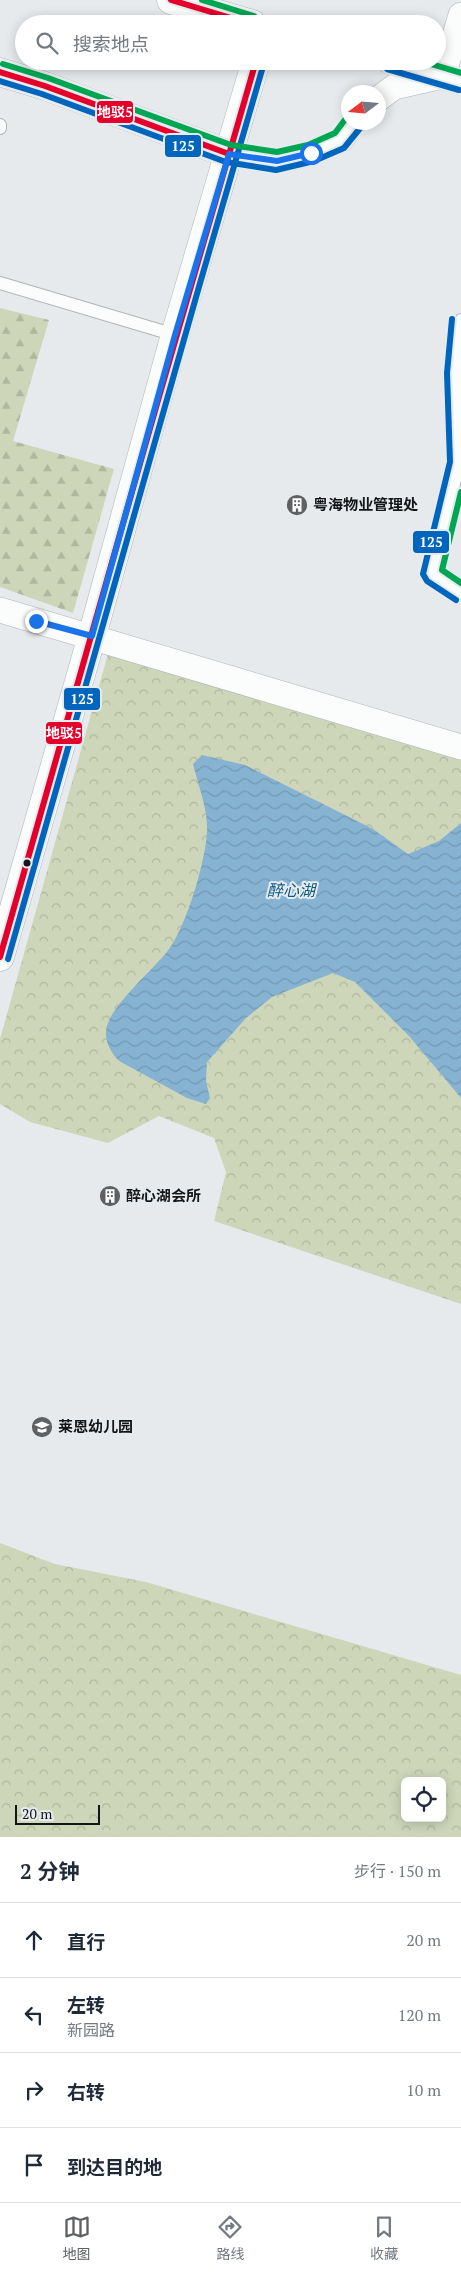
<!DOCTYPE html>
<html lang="zh">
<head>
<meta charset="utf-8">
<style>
  :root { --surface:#fff; --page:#f2f2f3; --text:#1f2937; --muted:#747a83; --line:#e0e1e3; --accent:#5e6062 }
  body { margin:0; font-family:"PT Serif","Noto Sans SC",serif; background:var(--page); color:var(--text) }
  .controls { position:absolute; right:15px; bottom:15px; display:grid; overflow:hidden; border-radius:8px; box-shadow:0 2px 12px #0003 }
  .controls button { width:45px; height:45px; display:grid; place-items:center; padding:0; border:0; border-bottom:1px solid var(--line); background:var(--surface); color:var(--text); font:25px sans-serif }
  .compass { position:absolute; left:341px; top:85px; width:45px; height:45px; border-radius:50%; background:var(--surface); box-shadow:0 2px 12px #0003; rotate:254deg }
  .scale { position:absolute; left:15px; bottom:12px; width:85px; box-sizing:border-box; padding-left:5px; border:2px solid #141517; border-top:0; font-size:14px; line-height:18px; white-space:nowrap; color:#141517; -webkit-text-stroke:4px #e5ebef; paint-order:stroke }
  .stop { position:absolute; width:15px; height:15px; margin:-11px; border:4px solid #1a73e8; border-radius:50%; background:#fff }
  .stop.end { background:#1a73e8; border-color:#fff; box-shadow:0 1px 5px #0008 }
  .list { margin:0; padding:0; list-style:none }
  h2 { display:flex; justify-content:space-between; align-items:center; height:65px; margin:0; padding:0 20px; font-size:21px }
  h2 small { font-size:16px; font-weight:400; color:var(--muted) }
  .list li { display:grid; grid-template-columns:32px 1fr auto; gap:15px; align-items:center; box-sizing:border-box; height:75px; padding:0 20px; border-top:1px solid var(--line) }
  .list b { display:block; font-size:19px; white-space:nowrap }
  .list p { margin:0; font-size:16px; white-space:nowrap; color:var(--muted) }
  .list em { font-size:16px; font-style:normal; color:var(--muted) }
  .icon { flex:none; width:28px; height:28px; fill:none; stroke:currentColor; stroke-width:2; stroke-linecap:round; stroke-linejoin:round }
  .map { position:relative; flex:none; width:461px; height:1837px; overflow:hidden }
  .search { position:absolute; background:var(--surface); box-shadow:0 2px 12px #0003; left:15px; right:15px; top:15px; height:55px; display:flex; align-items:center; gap:12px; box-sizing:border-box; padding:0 18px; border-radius:28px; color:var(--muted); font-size:19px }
  .sheet { height:365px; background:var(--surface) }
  nav { display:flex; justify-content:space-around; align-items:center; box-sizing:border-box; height:70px; border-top:1px solid var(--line); background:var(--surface); font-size:14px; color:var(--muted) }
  nav a { display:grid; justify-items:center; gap:2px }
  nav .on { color:var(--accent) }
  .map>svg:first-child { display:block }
  .forest { fill:url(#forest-firs) }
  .park { fill:url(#park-crowns); fill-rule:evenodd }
  .water { fill:url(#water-waves) }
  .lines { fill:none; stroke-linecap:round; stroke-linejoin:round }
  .service-casing { stroke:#b2b4b6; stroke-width:14 }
  .minor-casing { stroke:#b2b4b6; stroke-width:26 }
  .tertiary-casing { stroke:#b2b4b6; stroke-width:29 }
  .service { stroke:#fbfcfc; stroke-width:12 }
  .minor { stroke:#fbfcfc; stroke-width:25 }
  .tertiary { stroke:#fbfcfc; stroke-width:28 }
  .bus-1-casing { stroke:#e5ebef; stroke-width:10 }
  .bus-2-casing { stroke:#e5ebef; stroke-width:10 }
  .bus-3-casing { stroke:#e5ebef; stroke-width:10 }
  .bus-1 { stroke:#e4002b; stroke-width:6 }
  .bus-2 { stroke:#0065bd; stroke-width:6 }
  .bus-3 { stroke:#00a651; stroke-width:6 }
  .route { stroke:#1a73e8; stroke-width:6 }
  .bus-dot { fill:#141517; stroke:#e5ebef; stroke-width:2 }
  .labels { text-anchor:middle; stroke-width:4; stroke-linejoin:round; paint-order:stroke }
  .poi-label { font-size:15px; font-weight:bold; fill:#141517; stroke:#e5ebef; text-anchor:start }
  .water-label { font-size:16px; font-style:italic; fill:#0d5883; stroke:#e5ebef }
  .line-badge { stroke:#e5ebef; stroke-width:2 }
  .badge-label { font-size:14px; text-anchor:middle; font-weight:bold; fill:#fff }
</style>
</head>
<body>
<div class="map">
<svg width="461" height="1837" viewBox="0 0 461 1837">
  <defs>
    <pattern id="forest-firs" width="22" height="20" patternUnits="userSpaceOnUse" patternTransform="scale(1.25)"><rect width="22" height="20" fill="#cdd6b9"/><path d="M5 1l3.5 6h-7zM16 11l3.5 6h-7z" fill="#afb79e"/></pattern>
    <pattern id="park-crowns" width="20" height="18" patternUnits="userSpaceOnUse" patternTransform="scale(1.25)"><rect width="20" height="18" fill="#cdd6b9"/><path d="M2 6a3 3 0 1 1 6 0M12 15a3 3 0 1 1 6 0" fill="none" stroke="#afb79e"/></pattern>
    <pattern id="water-waves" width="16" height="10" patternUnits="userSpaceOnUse" patternTransform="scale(1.25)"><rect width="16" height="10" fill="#86b3d2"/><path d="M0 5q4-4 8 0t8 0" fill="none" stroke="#7399b4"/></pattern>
  </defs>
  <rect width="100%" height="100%" fill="#e7eaed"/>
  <!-- forest -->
  <path class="forest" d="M0 308 49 320 13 441 114 469 73 613 0 587Z"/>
  <!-- park -->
  <path class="park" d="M111 643 461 747V1304L214 1221 226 1172 214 1138 159 1116 108 1143 30 1122 0 1104V1039Z
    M0 1543 55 1564 146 1582 461 1675V1837H0ZM405 1781H442V1818H405Z"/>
  <!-- water -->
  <path class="water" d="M202 755 245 765 373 829 408 854 439 841 461 823V1098L409 1036 355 982 333 973 272 997 246 1018 207 1062 206 1081 210 1098 206 1104 187 1098 119 1061C110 1052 102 1037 108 1023 116 1002 150 972 166 953 185 931 206 861 207 831 208 809 198 785 193 764Z"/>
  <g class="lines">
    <!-- service casing -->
    <g class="service-casing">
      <path id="service" d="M0 125V128
        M0 283 175 335
        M461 320 456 373 459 463 432 574 461 593"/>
    </g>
    <!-- minor casing -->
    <g class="minor-casing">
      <path id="minor" d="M389 61 461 82
        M443 76 461 15
        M378 99 394 87 438 77
        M229 154 277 161 311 153 341 140 354 122
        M0 610 461 747"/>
    </g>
    <!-- tertiary casing -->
    <g class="tertiary-casing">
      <path id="tertiary" d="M171 0 252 24
        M0 72 45 86 229 154
        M0 957 92 636 175 335 256 61"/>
    </g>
    <!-- service -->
    <use href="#service" class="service"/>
    <!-- minor -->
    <use href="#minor" class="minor"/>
    <!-- tertiary -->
    <use href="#tertiary" class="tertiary"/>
    <!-- bus-1 casing -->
    <g class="bus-1-casing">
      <path id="bus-1" d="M171 0 251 24
        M0 72 45 86 229 154
        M0 957C86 658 168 359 256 61"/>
    </g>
    <!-- bus-2 casing -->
    <g class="bus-2-casing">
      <path id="bus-2" d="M387 69 459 90
        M0 81 42 94 226 162 276 170 314 161 344 148 361 127
        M452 319 447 373 450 462 423 574 427 581 456 600
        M8 959C94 661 176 361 264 63"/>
    </g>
    <!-- bus-3 casing -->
    <g class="bus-3-casing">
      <path id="bus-3" d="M202 0 254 16
        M421 61 461 73
        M3 64 48 78 231 145 277 152 308 145 335 133 347 117
        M461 492 442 570 461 583"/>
    </g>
    <!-- bus-1 -->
    <use href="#bus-1" class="bus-1"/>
    <!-- bus-2 -->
    <use href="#bus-2" class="bus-2"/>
    <!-- bus-3 -->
    <use href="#bus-3" class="bus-3"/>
  </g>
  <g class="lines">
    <!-- route -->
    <path class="route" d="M36 621 92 636 175 335 229 154 277 161 311 153"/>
  </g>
  <!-- icons -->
  <defs>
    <g id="building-disc" transform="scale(1.125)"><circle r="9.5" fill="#5e6062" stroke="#e5ebef"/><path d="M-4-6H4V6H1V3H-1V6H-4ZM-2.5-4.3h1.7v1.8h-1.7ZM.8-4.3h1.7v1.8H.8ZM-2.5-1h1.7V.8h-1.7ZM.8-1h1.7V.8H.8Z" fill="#fff"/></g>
    <g id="school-disc" transform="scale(1.125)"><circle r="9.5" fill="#5e6062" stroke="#e5ebef"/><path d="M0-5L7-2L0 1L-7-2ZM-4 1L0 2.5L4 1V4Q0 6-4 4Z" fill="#fff"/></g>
  </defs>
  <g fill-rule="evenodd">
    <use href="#building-disc" x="297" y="505"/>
    <use href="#building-disc" x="110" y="1196"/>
    <use href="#school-disc" x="42" y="1427"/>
  </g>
  <!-- markers -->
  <circle class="bus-dot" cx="27" cy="863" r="4.5"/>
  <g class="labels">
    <!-- poi labels -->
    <g class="poi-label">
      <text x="313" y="510">粤海物业管理处</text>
      <text x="126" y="1201">醉心湖会所</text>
      <text x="58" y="1432">莱恩幼儿园</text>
    </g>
    <!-- water labels -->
    <g class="water-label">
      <text x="291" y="896">醉心湖</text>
    </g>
  </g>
  <g class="line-badge">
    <rect x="96" y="100" width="38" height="24" rx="5" fill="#e4002b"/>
    <rect x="164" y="134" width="38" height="24" rx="5" fill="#0065bd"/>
    <rect x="412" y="530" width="38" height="24" rx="5" fill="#0065bd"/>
    <rect x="63" y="687" width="38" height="24" rx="5" fill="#0065bd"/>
    <rect x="45" y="721" width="38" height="24" rx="5" fill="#e4002b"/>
  </g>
  <g class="badge-label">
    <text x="115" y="117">地驳5</text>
    <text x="183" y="151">125</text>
    <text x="431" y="547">125</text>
    <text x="82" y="704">125</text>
    <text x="64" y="738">地驳5</text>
  </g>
</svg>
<div class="controls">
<button><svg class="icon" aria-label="locate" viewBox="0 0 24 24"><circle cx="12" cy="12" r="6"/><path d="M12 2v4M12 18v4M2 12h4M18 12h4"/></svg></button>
</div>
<svg class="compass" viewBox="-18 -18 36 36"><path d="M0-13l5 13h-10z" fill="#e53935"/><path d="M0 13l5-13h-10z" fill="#747a83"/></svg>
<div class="scale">20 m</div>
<div class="stop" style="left:311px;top:153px"></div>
<div class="stop end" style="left:36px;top:621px"></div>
<div class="search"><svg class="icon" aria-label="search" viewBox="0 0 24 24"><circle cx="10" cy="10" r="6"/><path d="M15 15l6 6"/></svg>搜索地点</div>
</div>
<section class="sheet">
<h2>2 分钟<small>步行 · 150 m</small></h2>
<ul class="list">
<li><svg class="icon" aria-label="ahead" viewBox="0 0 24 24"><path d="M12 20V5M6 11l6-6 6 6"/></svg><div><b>直行</b></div><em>20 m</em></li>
<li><svg class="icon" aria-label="left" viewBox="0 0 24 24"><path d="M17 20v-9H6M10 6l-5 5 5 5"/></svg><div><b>左转</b><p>新园路</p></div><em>120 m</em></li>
<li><svg class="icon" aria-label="right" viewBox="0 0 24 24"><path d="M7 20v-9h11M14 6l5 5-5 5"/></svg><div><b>右转</b></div><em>10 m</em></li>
<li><svg class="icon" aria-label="arrive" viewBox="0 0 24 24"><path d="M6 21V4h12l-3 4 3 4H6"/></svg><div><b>到达目的地</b></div></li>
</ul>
</section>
<nav>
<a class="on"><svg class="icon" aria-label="map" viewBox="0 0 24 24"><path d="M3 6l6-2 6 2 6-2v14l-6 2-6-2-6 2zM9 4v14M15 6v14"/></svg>地图</a>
<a><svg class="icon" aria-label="directions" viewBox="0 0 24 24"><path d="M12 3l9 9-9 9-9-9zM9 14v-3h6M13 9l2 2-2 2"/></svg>路线</a>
<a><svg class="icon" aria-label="saved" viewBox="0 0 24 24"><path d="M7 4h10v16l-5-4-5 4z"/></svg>收藏</a>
</nav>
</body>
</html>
